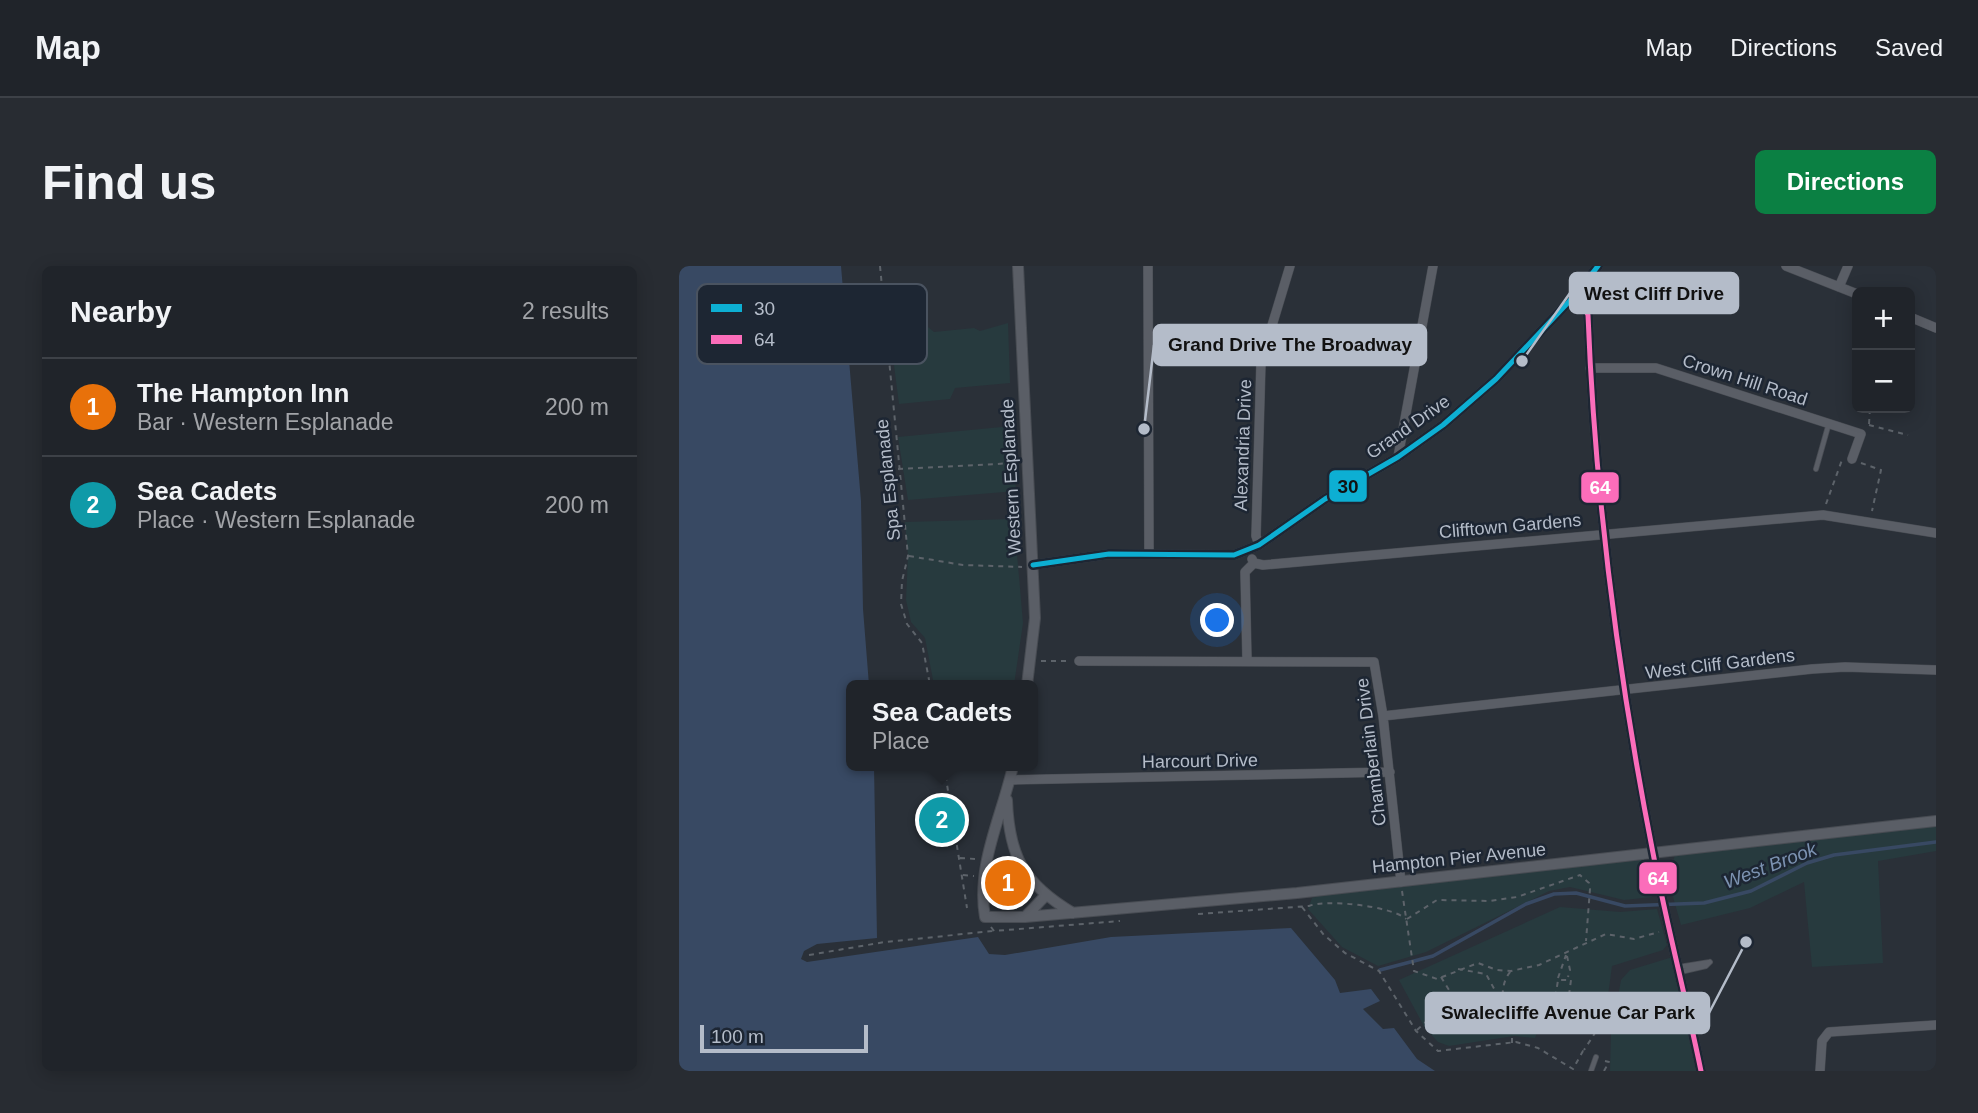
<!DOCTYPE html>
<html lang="en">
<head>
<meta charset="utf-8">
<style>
  :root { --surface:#20242a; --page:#282c32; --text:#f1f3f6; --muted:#a2a4a8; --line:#3d4147; --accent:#0b8043 }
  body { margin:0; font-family:Helvetica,sans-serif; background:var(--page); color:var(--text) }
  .controls { position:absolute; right:21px; top:21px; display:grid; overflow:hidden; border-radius:10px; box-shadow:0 4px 18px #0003 }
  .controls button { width:63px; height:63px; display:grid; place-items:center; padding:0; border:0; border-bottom:2px solid var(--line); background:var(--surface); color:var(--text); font:35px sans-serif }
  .scale { position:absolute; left:21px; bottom:18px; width:168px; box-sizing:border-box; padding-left:7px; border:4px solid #b4bcc9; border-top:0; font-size:19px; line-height:24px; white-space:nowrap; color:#b4bcc9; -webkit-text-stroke:5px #1d2633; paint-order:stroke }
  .you { position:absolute; left:539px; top:355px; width:24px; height:24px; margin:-18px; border:5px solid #fff; border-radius:50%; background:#1a73e8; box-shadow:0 0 0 10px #1a73e833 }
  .badge { display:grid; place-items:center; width:46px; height:46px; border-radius:50%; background:var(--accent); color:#fff; font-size:23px; font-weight:700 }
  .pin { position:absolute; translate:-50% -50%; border:4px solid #fff; box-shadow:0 2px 7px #0006 }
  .popup { position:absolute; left:167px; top:414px; width:192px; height:91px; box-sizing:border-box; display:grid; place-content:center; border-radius:10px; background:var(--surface); filter:drop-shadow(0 2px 5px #0005); font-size:23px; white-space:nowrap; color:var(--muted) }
  .popup b { font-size:26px; color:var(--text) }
  .popup::after { content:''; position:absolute; left:50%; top:100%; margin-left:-14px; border:14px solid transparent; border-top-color:var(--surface) }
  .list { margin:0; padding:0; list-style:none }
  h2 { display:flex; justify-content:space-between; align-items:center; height:91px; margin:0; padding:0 28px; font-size:30px }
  h2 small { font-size:23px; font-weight:400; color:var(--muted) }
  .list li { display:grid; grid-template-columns:46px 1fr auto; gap:21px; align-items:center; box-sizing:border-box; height:98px; padding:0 28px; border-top:2px solid var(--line) }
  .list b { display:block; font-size:26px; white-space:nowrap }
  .list p { margin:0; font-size:23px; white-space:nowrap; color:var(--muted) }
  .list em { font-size:23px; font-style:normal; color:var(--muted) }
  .map { position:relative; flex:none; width:1257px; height:805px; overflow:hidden; border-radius:10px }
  header { display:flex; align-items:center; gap:42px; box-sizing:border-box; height:98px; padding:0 35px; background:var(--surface); border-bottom:2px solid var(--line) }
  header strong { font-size:33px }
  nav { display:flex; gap:38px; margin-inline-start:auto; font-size:24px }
  .intro { display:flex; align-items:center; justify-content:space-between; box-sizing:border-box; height:168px; padding:0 42px }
  h1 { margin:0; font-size:49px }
  .button { padding:18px 32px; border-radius:10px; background:var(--accent); color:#fff; font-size:24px; font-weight:700 }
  main { display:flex; gap:42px; padding:0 42px }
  aside { flex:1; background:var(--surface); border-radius:10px; box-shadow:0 4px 18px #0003 }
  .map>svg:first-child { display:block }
  .green { fill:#273a3e }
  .water { fill:#384963 }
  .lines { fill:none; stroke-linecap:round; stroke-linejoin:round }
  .stream { stroke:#384963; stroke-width:3.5 }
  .service-casing { stroke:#484c53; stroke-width:6 }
  .minor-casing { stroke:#484c53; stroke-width:10 }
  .tertiary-casing { stroke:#484c53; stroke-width:12 }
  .path { stroke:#5d636a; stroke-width:2; stroke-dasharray:5 5; stroke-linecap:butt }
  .service { stroke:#5a5e66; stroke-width:4.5 }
  .minor { stroke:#5a5e66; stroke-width:9 }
  .tertiary { stroke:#5a5e66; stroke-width:10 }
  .bus-1-casing { stroke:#1d2633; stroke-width:10 }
  .bus-2-casing { stroke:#1d2633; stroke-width:10 }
  .bus-1 { stroke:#0dafd3; stroke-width:5 }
  .bus-2 { stroke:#fb6dba; stroke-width:5 }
  .labels { text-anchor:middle; stroke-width:5; stroke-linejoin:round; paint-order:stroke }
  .street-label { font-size:18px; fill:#b4bcc9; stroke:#1d2633 }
  .water-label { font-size:19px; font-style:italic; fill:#7c92b1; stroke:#1d2633 }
  .key { fill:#1d2633; stroke:#4a5360; stroke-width:2 }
  .key-label { font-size:19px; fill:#b4bcc9 }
  .leader { fill:none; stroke:#b4bcc9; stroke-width:2.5 }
  .callout-dot { fill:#b4bcc9; stroke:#1d2633; stroke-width:2.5 }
  .callout { fill:#b4bcc9; stroke:#b4bcc9; stroke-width:2.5 }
  .callout-label { font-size:19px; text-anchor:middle; font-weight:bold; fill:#111 }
  .line-badge { stroke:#1d2633; stroke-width:2.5 }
  .badge-label { font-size:19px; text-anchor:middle; font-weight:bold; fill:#fff }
  .pale-badge-label { font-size:19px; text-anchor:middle; font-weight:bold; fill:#111 }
</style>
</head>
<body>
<header>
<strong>Map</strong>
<nav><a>Map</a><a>Directions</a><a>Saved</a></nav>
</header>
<div class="intro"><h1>Find us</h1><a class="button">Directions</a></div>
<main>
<aside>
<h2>Nearby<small>2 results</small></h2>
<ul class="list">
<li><span class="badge" style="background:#e8710a">1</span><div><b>The Hampton Inn</b><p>Bar · Western Esplanade</p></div><em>200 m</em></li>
<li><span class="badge" style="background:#0f9aa8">2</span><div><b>Sea Cadets</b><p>Place · Western Esplanade</p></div><em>200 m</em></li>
</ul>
</aside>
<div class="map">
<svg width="1257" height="805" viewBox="0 0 1257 805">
  <rect width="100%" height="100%" fill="#2a3038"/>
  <!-- green -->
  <path class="green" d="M329 57 331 117 276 122 271 133 220 138 211 68 249 61 255 66 295 62 301 65Z
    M333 160 337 225 229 234 219 171Z
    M335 253 344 357 335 419H255L246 372 232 356 227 334 229 290 226 256Z
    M1257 558V585L1199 595 1204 697 1133 701 1125 616 1071 642 1002 659 989 613 996 589Z
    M965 592 973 631 945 634 891 621 870 625 747 686 699 700 663 681 629 643 633 632 645 628Z
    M881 641 941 646 978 643 988 679 984 684 933 700 927 745 918 761 898 730 862 756 856 772 835 770 770 780 759 776 746 762 720 714Z
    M997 690 1022 805H931L932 768 942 714 951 704Z"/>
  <!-- water -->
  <path class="water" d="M0 0H162L182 235 184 343 190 419H172V500H195L198 672 138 678 125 685 122 693 128 696 299 671 310 688 326 689 432 671 612 662 656 714 661 727 692 723 701 735 684 743 704 763 715 762 738 793 756 805H0Z"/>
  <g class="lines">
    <!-- stream -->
    <path class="stream" d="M701 704 754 690 847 638 875 628 897 627 946 640 1025 637 1072 625 1128 597 1155 589 1257 576"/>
    <!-- service casing -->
    <g class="service-casing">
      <path id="service" d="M1137 203 1150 157
        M1000 701 1031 696
        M1001 706 1027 700 1031 696
        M912 805 917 791"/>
    </g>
    <!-- minor casing -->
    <g class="minor-casing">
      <path id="minor" d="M469 0 470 288
        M1107 0 1178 28
        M1160 21 1169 0
        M898 27 909 49C916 229 939 409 974 587 988 660 1007 732 1022 805
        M1231 51 1257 62
        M911 102H977L1182 168 1173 193
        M719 191 754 0
        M580 279 577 270 582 96 611 0
        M575 297 584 299 1144 249 1257 267
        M354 299 430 288 555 289 580 279 646 233 719 191 764 159 817 113 898 27 919 0
        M568 394 566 306 575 297 573 293
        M400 395 695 396 704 450 722 616
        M704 450 1133 403 1166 401 1257 404
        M331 514 711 506
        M1141 805 1143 775 1150 766 1257 759"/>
    </g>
    <!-- tertiary casing -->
    <g class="tertiary-casing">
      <path id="tertiary" d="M339 0 356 352 348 419
        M334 500C323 550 297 599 306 651H346L618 627 1257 555
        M328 534C330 591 345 618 394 647
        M346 651 367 629"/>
    </g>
    <!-- path -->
    <path class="path" d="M201 0 229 290 223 315 222 338 228 358 243 377 251 419
      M1190 158 1191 142
      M1190 159 1229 169
      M1182 197 1202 204 1193 245
      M219 203 336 197
      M1147 238 1163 194
      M230 290 284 299 343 301
      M362 395H388
      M265 500 288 642
      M281 592 297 593
      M284 609 295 610
      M723 625 735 705 758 713 799 697 818 704 832 705 860 699 927 668 955 673 980 666
      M623 641 645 669 666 687 700 705 737 765 759 785 837 776 859 782 894 803 904 785 908 787
      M519 648 630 640C647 633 713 640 727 653
      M728 653 758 634 811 635 838 631 901 609 910 617 911 623 907 675
      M312 661 315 665 441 655
      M130 689 206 676 314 665
      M888 690 891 704 889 711
      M779 703 807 708 824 739 853 762 894 736
      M762 711 770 724 773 754 782 760 805 763C834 746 815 724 832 705
      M879 712 887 689
      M890 729 892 714H879L877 727 884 731 890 729 916 767 905 784
      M738 764 763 741 768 742
      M833 777V762L840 755
      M925 805 930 796 926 795"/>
    <!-- service -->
    <use href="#service" class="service"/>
    <!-- minor -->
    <use href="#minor" class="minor"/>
    <!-- tertiary -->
    <use href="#tertiary" class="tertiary"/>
    <!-- bus-1 casing -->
    <g class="bus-1-casing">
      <path id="bus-1" d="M354 299 430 288 555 289 580 279 646 233 719 191 764 159 817 113 898 27 919 0"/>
    </g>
    <!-- bus-2 casing -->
    <g class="bus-2-casing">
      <path id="bus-2" d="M898 27 909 49C916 229 939 409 974 587 988 660 1007 732 1022 805"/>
    </g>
    <!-- bus-1 -->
    <use href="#bus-1" class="bus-1"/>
    <!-- bus-2 -->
    <use href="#bus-2" class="bus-2"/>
  </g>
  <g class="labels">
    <!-- street labels -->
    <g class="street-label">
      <text transform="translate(1066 114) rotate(18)" y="6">Crown Hill Road</text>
      <text transform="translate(729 161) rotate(-35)" y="6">Grand Drive</text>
      <text transform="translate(564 179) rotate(-88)" y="6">Alexandria Drive</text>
      <text transform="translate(332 211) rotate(-93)" y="6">Western Esplanade</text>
      <text transform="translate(209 214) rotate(-96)" y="6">Spa Esplanade</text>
      <text transform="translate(831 260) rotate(-5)" y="6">Clifftown Gardens</text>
      <text transform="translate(1041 398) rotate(-7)" y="6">West Cliff Gardens</text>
      <text transform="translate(692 486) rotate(-97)" y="6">Chamberlain Drive</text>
      <text transform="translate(521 495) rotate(-1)" y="6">Harcourt Drive</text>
      <text transform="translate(780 592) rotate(-6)" y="6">Hampton Pier Avenue</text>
    </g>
    <!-- water labels -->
    <g class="water-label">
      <text transform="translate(1091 599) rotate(-21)" y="7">West Brook</text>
    </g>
  </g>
  <!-- legend -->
  <rect x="18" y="18" width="230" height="80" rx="10" class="key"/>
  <rect x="32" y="38" width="31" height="8" fill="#0dafd3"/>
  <rect x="32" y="69" width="31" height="9" fill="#fb6dba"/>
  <g class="key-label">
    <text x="75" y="49">30</text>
    <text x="75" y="80">64</text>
  </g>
  <!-- callouts -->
  <path class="leader" d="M843 95L891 27M465 163L475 79M1067 676L1030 747"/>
  <g class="callout-dot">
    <circle cx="843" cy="95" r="7"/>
    <circle cx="465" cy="163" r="7"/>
    <circle cx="1067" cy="676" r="7"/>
  </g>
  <g class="callout">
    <rect x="891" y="7" width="168" height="40" rx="7"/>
    <rect x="475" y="59" width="272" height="40" rx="7"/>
    <rect x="747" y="727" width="283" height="40" rx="7"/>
  </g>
  <g class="callout-label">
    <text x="975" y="34">West Cliff Drive</text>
    <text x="611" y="85">Grand Drive The Broadway</text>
    <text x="889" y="753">Swalecliffe Avenue Car Park</text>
  </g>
  <g class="line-badge">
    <rect x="649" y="203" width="40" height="34" rx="7" fill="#0dafd3"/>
    <rect x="901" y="205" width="40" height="33" rx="7" fill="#fb6dba"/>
    <rect x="959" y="595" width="40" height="34" rx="7" fill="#fb6dba"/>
  </g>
  <g class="badge-label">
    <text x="921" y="228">64</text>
    <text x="979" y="619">64</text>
  </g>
  <g class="pale-badge-label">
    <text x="669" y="227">30</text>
  </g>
</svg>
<div class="controls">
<button>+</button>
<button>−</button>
</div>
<div class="scale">100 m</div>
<div class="you"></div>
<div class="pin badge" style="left:329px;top:617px;background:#e8710a">1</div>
<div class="pin badge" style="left:263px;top:554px;background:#0f9aa8">2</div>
<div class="popup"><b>Sea Cadets</b>Place</div>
</div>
</main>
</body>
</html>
